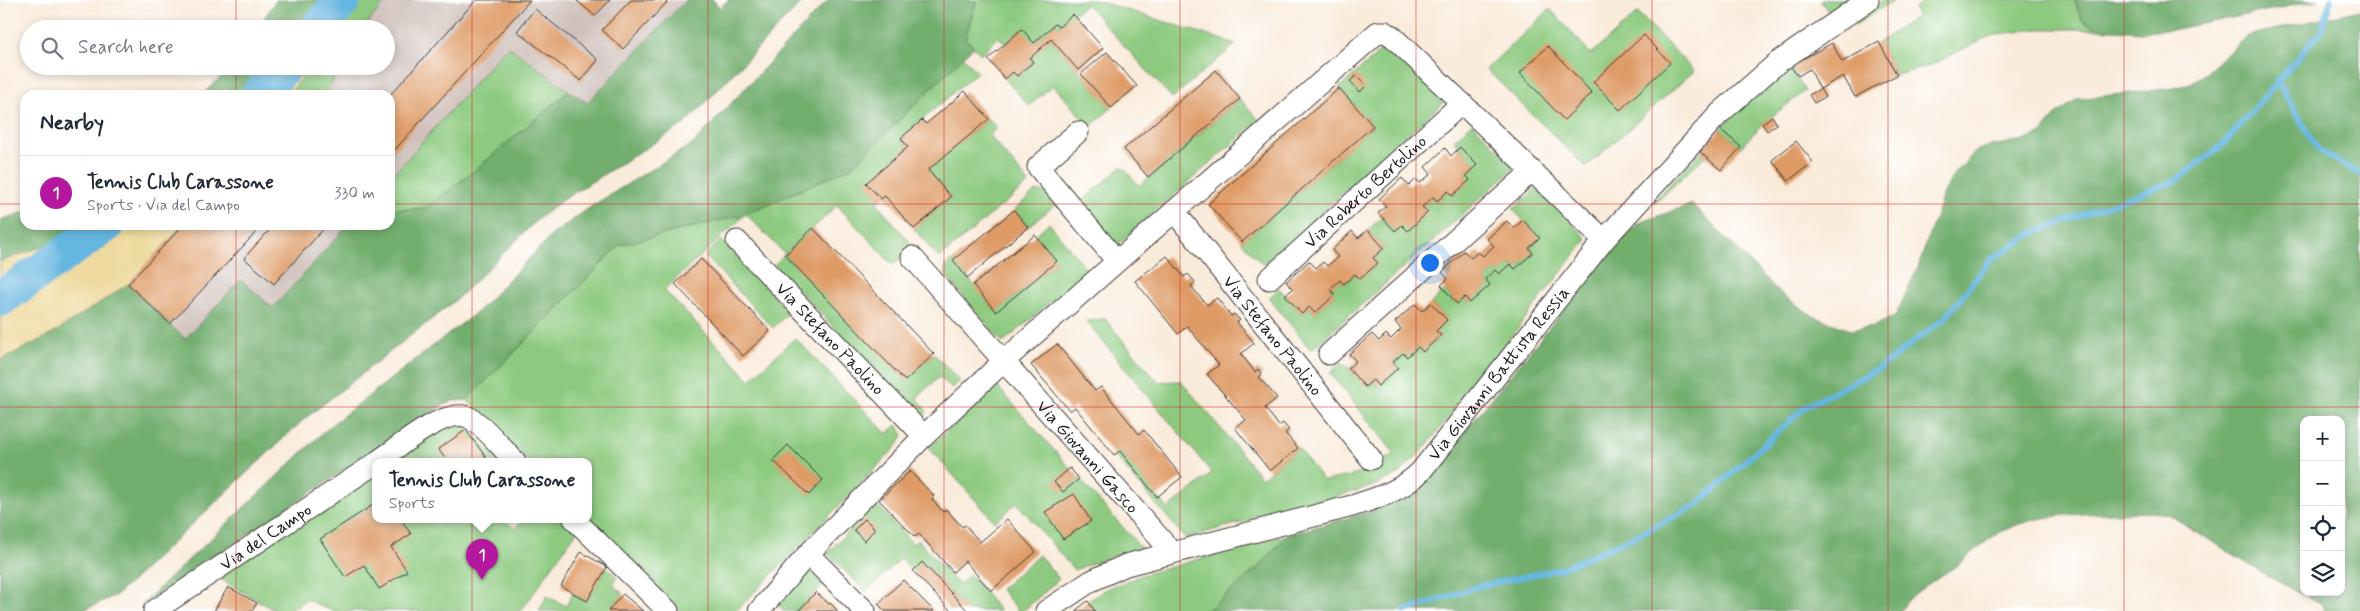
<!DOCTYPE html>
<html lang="en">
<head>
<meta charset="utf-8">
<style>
  :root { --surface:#fff; --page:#f6f6f7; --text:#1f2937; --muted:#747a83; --line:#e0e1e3; --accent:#b5179e }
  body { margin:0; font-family:Mynerve,sans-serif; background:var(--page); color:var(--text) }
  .controls { position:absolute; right:15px; bottom:15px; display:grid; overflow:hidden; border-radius:10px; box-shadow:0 2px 8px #0003 }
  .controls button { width:45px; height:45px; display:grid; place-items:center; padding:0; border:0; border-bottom:1px solid var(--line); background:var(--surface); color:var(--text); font:25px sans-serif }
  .you { position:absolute; left:1429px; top:262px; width:18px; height:18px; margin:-12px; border:4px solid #fff; border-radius:50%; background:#1a73e8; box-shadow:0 0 0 8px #1a73e833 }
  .badge { display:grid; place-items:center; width:32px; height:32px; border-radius:50%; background:var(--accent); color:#fff; font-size:16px; font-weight:700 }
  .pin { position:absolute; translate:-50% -41px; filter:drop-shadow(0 1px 2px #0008) }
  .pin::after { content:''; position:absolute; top:26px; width:18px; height:15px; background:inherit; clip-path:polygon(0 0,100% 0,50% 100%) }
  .popup { position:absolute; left:372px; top:458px; width:220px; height:65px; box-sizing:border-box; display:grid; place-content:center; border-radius:10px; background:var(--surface); filter:drop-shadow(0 1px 4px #0005); font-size:16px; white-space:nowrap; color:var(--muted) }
  .popup b { font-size:19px; color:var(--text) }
  .popup::after { content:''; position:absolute; left:50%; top:100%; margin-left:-10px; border:10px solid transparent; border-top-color:var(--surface) }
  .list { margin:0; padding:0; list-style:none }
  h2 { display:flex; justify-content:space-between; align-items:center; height:65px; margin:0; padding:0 20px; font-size:21px }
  h2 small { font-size:16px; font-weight:400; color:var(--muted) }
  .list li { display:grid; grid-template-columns:32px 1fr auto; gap:15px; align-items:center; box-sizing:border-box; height:75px; padding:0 20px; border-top:1px solid var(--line) }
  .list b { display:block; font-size:19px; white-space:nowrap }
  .list p { margin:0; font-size:16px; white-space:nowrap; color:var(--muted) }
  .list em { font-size:16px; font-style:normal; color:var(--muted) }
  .icon { flex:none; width:28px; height:28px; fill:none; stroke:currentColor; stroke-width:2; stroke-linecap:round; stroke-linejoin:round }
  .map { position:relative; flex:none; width:2360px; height:611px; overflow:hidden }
  .search { position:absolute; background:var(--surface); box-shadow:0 2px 8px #0003; left:20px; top:20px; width:375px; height:55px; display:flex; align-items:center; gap:12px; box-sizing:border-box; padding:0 18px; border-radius:28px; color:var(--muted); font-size:19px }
  .panel { position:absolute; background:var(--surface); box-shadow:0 2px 8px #0003; left:20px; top:90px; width:375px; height:140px; border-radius:15px }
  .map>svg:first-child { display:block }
  .industrial { fill:#cfc0ba }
  .green { fill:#8dca80; stroke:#54734e }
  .forest { fill:#72ae6e; stroke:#476545; fill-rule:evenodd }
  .sand { fill:#eeda9e; stroke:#857b5d }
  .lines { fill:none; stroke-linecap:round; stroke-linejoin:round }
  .stream { stroke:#65b6e0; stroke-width:6 }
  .river { stroke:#65b6e0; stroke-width:36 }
  .building { fill:#de9b66 }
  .minor-casing { stroke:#3d3b38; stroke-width:23 }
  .minor { stroke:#fff; stroke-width:21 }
  .grid { fill:none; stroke:#d62828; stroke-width:1; stroke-opacity:0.55 }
  .labels { text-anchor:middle; stroke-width:4; stroke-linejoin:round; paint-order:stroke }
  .street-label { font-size:18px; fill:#1c1c1c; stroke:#fff }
</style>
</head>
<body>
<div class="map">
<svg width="2360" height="611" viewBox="0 0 2360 611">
  <rect width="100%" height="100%" fill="#fff"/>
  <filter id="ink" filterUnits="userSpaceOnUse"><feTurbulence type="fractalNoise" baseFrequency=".02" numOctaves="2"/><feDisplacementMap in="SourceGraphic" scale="10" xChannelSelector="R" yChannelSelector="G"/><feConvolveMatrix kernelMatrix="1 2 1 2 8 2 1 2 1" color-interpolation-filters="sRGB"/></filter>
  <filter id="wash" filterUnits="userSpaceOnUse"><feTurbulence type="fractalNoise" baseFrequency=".0096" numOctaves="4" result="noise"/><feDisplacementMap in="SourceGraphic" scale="20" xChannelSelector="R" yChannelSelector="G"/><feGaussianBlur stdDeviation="1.12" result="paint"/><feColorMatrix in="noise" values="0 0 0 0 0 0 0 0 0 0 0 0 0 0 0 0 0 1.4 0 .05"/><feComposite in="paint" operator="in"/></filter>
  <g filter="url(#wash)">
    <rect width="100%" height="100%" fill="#f9ebda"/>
    <!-- industrial -->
    <path class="industrial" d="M357 0H686L587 103 517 134 475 170 390 210V95H288L310 66H386V29H337Z
      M183 225H348L273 308 241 280 185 339 128 284Z"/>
    <!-- green -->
    <path class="green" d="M357 0H386L363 29H337Z
      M977 0H1095L1236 44 1172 98 1086 4 1059 27 1055 24 1034 43 1021 29 1005 44 999 37 981 54 965 39Z
      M1820 0H1851L1830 14Z
      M1884 0H1894L1855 25 1852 21Z
      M1926 0H2074L2082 20 2098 29H2037L1999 34 1983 39 1929 66 1897 75 1879 42 1917 16 1914 8Z
      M1550 9 1591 54 1638 13 1694 71 1586 167 1486 69Z
      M1051 39 1111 108 1090 127 1053 85 1029 106 1005 79 1013 72 1017 76 1033 62 1030 58Z
      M1388 44 1446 100 1263 265 1242 242 1373 126 1339 88Z
      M508 46 569 91 475 170 426 208 390 210V178Z
      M963 57 977 72 901 138 908 147 867 183 881 199 877 203 914 247 893 265 837 205 785 255 905 380 934 354 960 381 952 388 939 377 917 397 927 412 921 418 774 265 785 254 746 214 664 290 750 380 795 338 887 434 897 425 903 435 898 445 736 611H680L587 519H588V461H528L467 400 620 245 746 214 852 167Z
      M310 66H340L330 86 323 95H289Z
      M1790 66 1805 91 1762 124 1741 147 1720 129 1757 93Z
      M1240 99 1259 120 1117 245 1080 203 1122 166 1139 186Z
      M989 119 997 128 989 135 1029 183 939 258 914 229 951 197 928 170Z
      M1472 123 1515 167 1311 350 1269 298 1279 288 1302 314 1309 307 1315 313 1335 295 1330 289 1340 280 1344 284 1355 274 1360 279 1377 263 1373 258 1384 248 1368 230 1382 217 1395 231 1402 225 1427 212 1422 207 1433 197 1437 201 1448 191 1453 196 1470 180 1466 175 1477 165 1454 140Z
      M1700 152 1705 156 1656 202H1653Z
      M1537 188 1587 239 1422 451 1400 473 1373 486 1185 538 1114 455 1120 451 1168 509 1212 473 1086 321 1105 319 1158 382 1181 381 1262 478 1298 448 1324 481 1355 475 1395 454 1330 373 1342 362 1365 386 1373 380 1378 386 1398 368 1393 362 1403 353 1407 357 1418 347 1423 352 1441 336 1436 331 1447 320 1431 303 1445 290 1457 304 1465 297 1470 303 1490 285 1485 279 1495 270 1499 274 1510 264 1515 269 1533 253 1529 248 1539 238 1513 209Z
      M1036 191 1048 194 1056 204 1028 227 1014 210Z
      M1049 223 1087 270 1003 343 946 276 945 267 953 260 996 312 1057 262 1035 235Z
      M721 240 789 312 773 328 705 256Z
      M996 385 1142 549 1118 554 1074 570 1017 503 995 522 929 448Z
      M464 425 500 461H393L446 426Z
      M376 472V519H503L515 529 523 519H563L577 531 521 611H332L306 599 289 611H276L217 577Z
      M876 504 913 544 918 540 959 585 970 575 1000 611H968L923 562 913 571 901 558 866 592 827 553Z
      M1287 535 1260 566 1207 611H1095L1088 601 1108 588 1142 575Z
      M1039 555 1059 579 1023 611H1019L1000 589Z
      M607 567 617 577 613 585 623 594 608 611H539L547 596 566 606 573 593 587 601Z
      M811 571 824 584 798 611H784L778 605Z"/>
    <!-- forest -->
    <path class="forest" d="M276 0H329L304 29H257Z
      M686 0H713L720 8 728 0H804L686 123 564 199 538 219 457 299 302 421 118 594 82 611H0V360L52 334 128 284 185 339 241 280 273 308 348 225H390V210L426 208 475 170 569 91 587 103Z
      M828 0H977L965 39 974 46 852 167 746 214 620 245 467 400 453 401 440 407 140 606 330 426 477 312 553 234 592 206 694 143Z
      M2074 0H2319L2177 29 2143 32 2098 29 2082 20Z
      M2360 10V611H2325L2323 605 2264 574 2168 514C2150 511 2133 513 2114 513 2075 514 2034 514 1999 533 1983 542 1971 555 1956 566 1936 580 1913 590 1900 611H1207L1260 566 1287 535 1372 511 1410 494 1423 483 1622 238 1639 223 1692 204 1782 295 1813 316 1850 330 1875 326 1896 315 1919 265 1942 197 1952 177 1976 151 1989 146 2024 141 2042 133 2055 116 2077 99 2174 88 2191 83 2206 73 2247 36ZM2304 420H2341V592H2304Z
      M232 66H272L245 95H202Z
      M25 212V225H83L60 240 0 262V220Z"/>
    <!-- sand -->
    <path class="sand" d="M329 0H357L337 29H304Z
      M272 66H310L289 95H245Z
      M83 225H183L128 284 52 334 0 360V262L60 240Z"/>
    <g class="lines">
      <!-- stream -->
      <path class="stream" d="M2277 80 2317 149 2360 174
        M1405 611 1480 586 1560 569 1634 537 1697 505 1805 407 1880 368 1946 317 1990 260 2035 232 2175 181 2224 144 2321 31 2331 0"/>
      <!-- river -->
      <path class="river" d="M318 29 343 0
        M259 95 285 66
        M0 299 106 225"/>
    </g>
    <g id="blocks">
      <!-- building -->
      <path class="building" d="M476 0H530L390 155V95Z
        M576 0H610L595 16Z
        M631 0H669L623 49 602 30Z
        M535 9 598 60 581 81 517 31Z
        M1073 14 1103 48 1078 70 1051 39 1030 58 1033 62 1017 76 1013 72 1005 79 988 59 1022 29 1034 43 1055 24 1059 27Z
        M1644 35 1670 63 1620 110 1593 82Z
        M1879 42 1897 75 1855 97 1843 76 1820 89 1810 69 1798 76 1790 66 1832 43 1842 62Z
        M1548 46 1592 93 1564 120 1520 73Z
        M1107 52 1137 86 1111 108 1081 74Z
        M1216 70 1240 99 1148 177 1124 149Z
        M1357 75 1366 86 1360 92 1350 81Z
        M1339 88 1373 126 1242 242 1208 204Z
        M1820 89 1825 97 1814 103 1809 95Z
        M965 91 989 119 928 170 951 197 914 229 885 196 881 199 866 183 908 147 901 138 922 120 926 124Z
        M1772 116 1777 124 1767 131 1762 124Z
        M1720 129 1741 147 1721 170 1700 152Z
        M1796 141 1813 162 1788 181 1772 160Z
        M1460 147 1477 165 1466 175 1470 180 1452 196 1448 191 1437 201 1433 197 1422 207 1428 212 1408 231 1402 225 1395 231 1378 213 1386 206 1379 199 1402 178 1409 186 1416 179 1420 183 1431 174 1425 167 1445 148 1451 156Z
        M1014 210 1028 227 967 278 953 260Z
        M1523 220 1540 238 1529 248 1533 253 1515 269 1510 264 1499 274 1495 270 1485 279 1490 285 1470 303 1465 297 1457 304 1441 285 1448 279 1442 272 1464 251 1471 258 1478 252 1483 256 1494 246 1487 239 1507 221 1514 228Z
        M183 225H263L170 324 128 284Z
        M274 225H327L274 284 244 258Z
        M813 228 934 354 905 381 785 255Z
        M1368 230 1384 248 1373 258 1378 263 1360 279 1355 274 1344 284 1340 280 1330 289 1335 295 1315 313 1309 307 1302 314 1285 295 1293 289 1286 282 1309 261 1316 268 1323 262 1327 266 1338 257 1332 250 1352 231 1358 238Z
        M1035 235 1057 261 996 312 973 285Z
        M1167 256 1184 277 1188 274 1195 282 1191 286 1207 305 1217 298 1231 316 1234 314 1240 320 1237 322 1254 343 1241 354 1255 372 1258 369 1262 374 1259 377 1277 398 1265 408 1279 426 1283 423 1289 430 1285 433 1298 448 1270 471 1235 428 1246 420 1207 374 1219 365 1187 326 1178 334 1135 281Z
        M701 259 770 331 743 356 675 284Z
        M1431 303 1447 320 1436 331 1441 335 1423 352 1418 347 1407 357 1403 353 1393 362 1398 368 1378 386 1373 380 1365 387 1348 368 1356 361 1349 354 1372 334 1379 341 1386 334 1391 339 1401 329 1395 322 1415 304 1422 311Z
        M1057 344 1095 391 1101 387 1139 434 1144 430 1182 477 1157 497 1120 451 1114 455 1075 407 1070 411 1031 365Z
        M466 430 488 460 486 461H447L438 449Z
        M788 445 823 480 809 495 773 460Z
        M1070 468 1079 479 1063 492 1054 482Z
        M910 471 934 496 932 499 943 512 946 509 962 527 965 525 980 542 1007 519 1036 552 991 591 965 561 953 572 919 534 915 537 879 500Z
        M1074 494 1091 521 1063 539 1045 512Z
        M376 503V519H401L411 534 391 547 407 571 379 589 364 565 345 577 320 539Z
        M865 519 875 529 864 541 854 530Z
        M581 552 607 567 587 601 561 586Z
        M922 562 968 611H951L913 571Z
        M903 580 934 611H885L878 604Z
        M228 587 257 603 252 611H214Z
        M816 592 829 604 830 603 838 611H798Z
        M623 594 643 611H608Z
        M1088 601 1095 611H1075Z"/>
    </g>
  </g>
  <g filter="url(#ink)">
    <use href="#blocks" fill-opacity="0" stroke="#3d3b38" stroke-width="1"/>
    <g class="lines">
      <!-- minor casing -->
      <g class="minor-casing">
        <g id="minor">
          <path d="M1078 132 1038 167 1117 261"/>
          <path id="s1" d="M1174 211 1371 459"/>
          <path id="s2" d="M737 241 924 436"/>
          <path id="s3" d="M912 257 1172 552"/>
          <path id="s4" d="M1269 279 1462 103"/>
          <path d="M1329 354 1532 171"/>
          <path d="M378 461C398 448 447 405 470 418 487 428 501 448 515 461"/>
          <path d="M574 519 668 611"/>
          <path d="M808 554 865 611"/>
          <path id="s5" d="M154 611 376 463"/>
          <path d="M759 611 808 554 924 436 1005 360 1378 32H1385L1392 36 1604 240"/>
          <path id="s6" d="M1046 611 1091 581 1126 565 1352 506C1377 498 1402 491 1421 471L1604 240 1719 114 1777 63 1868 0"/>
        </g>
      </g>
      <!-- minor -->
      <use href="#minor" class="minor"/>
    </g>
  </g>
  <!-- grid -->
  <path class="grid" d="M236 0V29M472 0V611M708 0V611M944 0V611M1180 0V611M1416 0V611M1652 0V611M1888 0V611M2124 0V611M236 66V95M0 204H25M390 204H2360M236 225V611M0 407H2360"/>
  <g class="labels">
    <!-- street labels -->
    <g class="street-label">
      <text dy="6" stroke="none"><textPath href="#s4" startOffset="130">Via Roberto Bertolino</textPath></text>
      <text dy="6" stroke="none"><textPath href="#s1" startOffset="159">Via Stefano Paolino</textPath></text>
      <text dy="6" stroke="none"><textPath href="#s2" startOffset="135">Via Stefano Paolino</textPath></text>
      <text dy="6" stroke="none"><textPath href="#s6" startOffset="529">Via Giovanni Battista Ressia</textPath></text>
      <text dy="6" stroke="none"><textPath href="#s3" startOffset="266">Via Giovanni Gasco</textPath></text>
      <text dy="6" stroke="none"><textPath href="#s5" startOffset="134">Via del Campo</textPath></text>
    </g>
  </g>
</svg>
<div class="controls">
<button>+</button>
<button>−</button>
<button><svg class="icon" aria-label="locate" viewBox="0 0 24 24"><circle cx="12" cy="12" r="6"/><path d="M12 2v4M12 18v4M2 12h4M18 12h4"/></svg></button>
<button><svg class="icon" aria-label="layers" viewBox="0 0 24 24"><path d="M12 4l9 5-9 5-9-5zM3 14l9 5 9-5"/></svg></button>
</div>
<div class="you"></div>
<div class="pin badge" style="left:482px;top:580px">1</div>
<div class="popup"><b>Tennis Club Carassone</b>Sports</div>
<div class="search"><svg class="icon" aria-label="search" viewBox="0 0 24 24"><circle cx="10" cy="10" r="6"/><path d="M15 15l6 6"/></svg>Search here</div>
<section class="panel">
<h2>Nearby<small></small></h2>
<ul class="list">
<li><span class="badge">1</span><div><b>Tennis Club Carassone</b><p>Sports · Via del Campo</p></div><em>330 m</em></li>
</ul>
</section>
</div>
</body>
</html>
